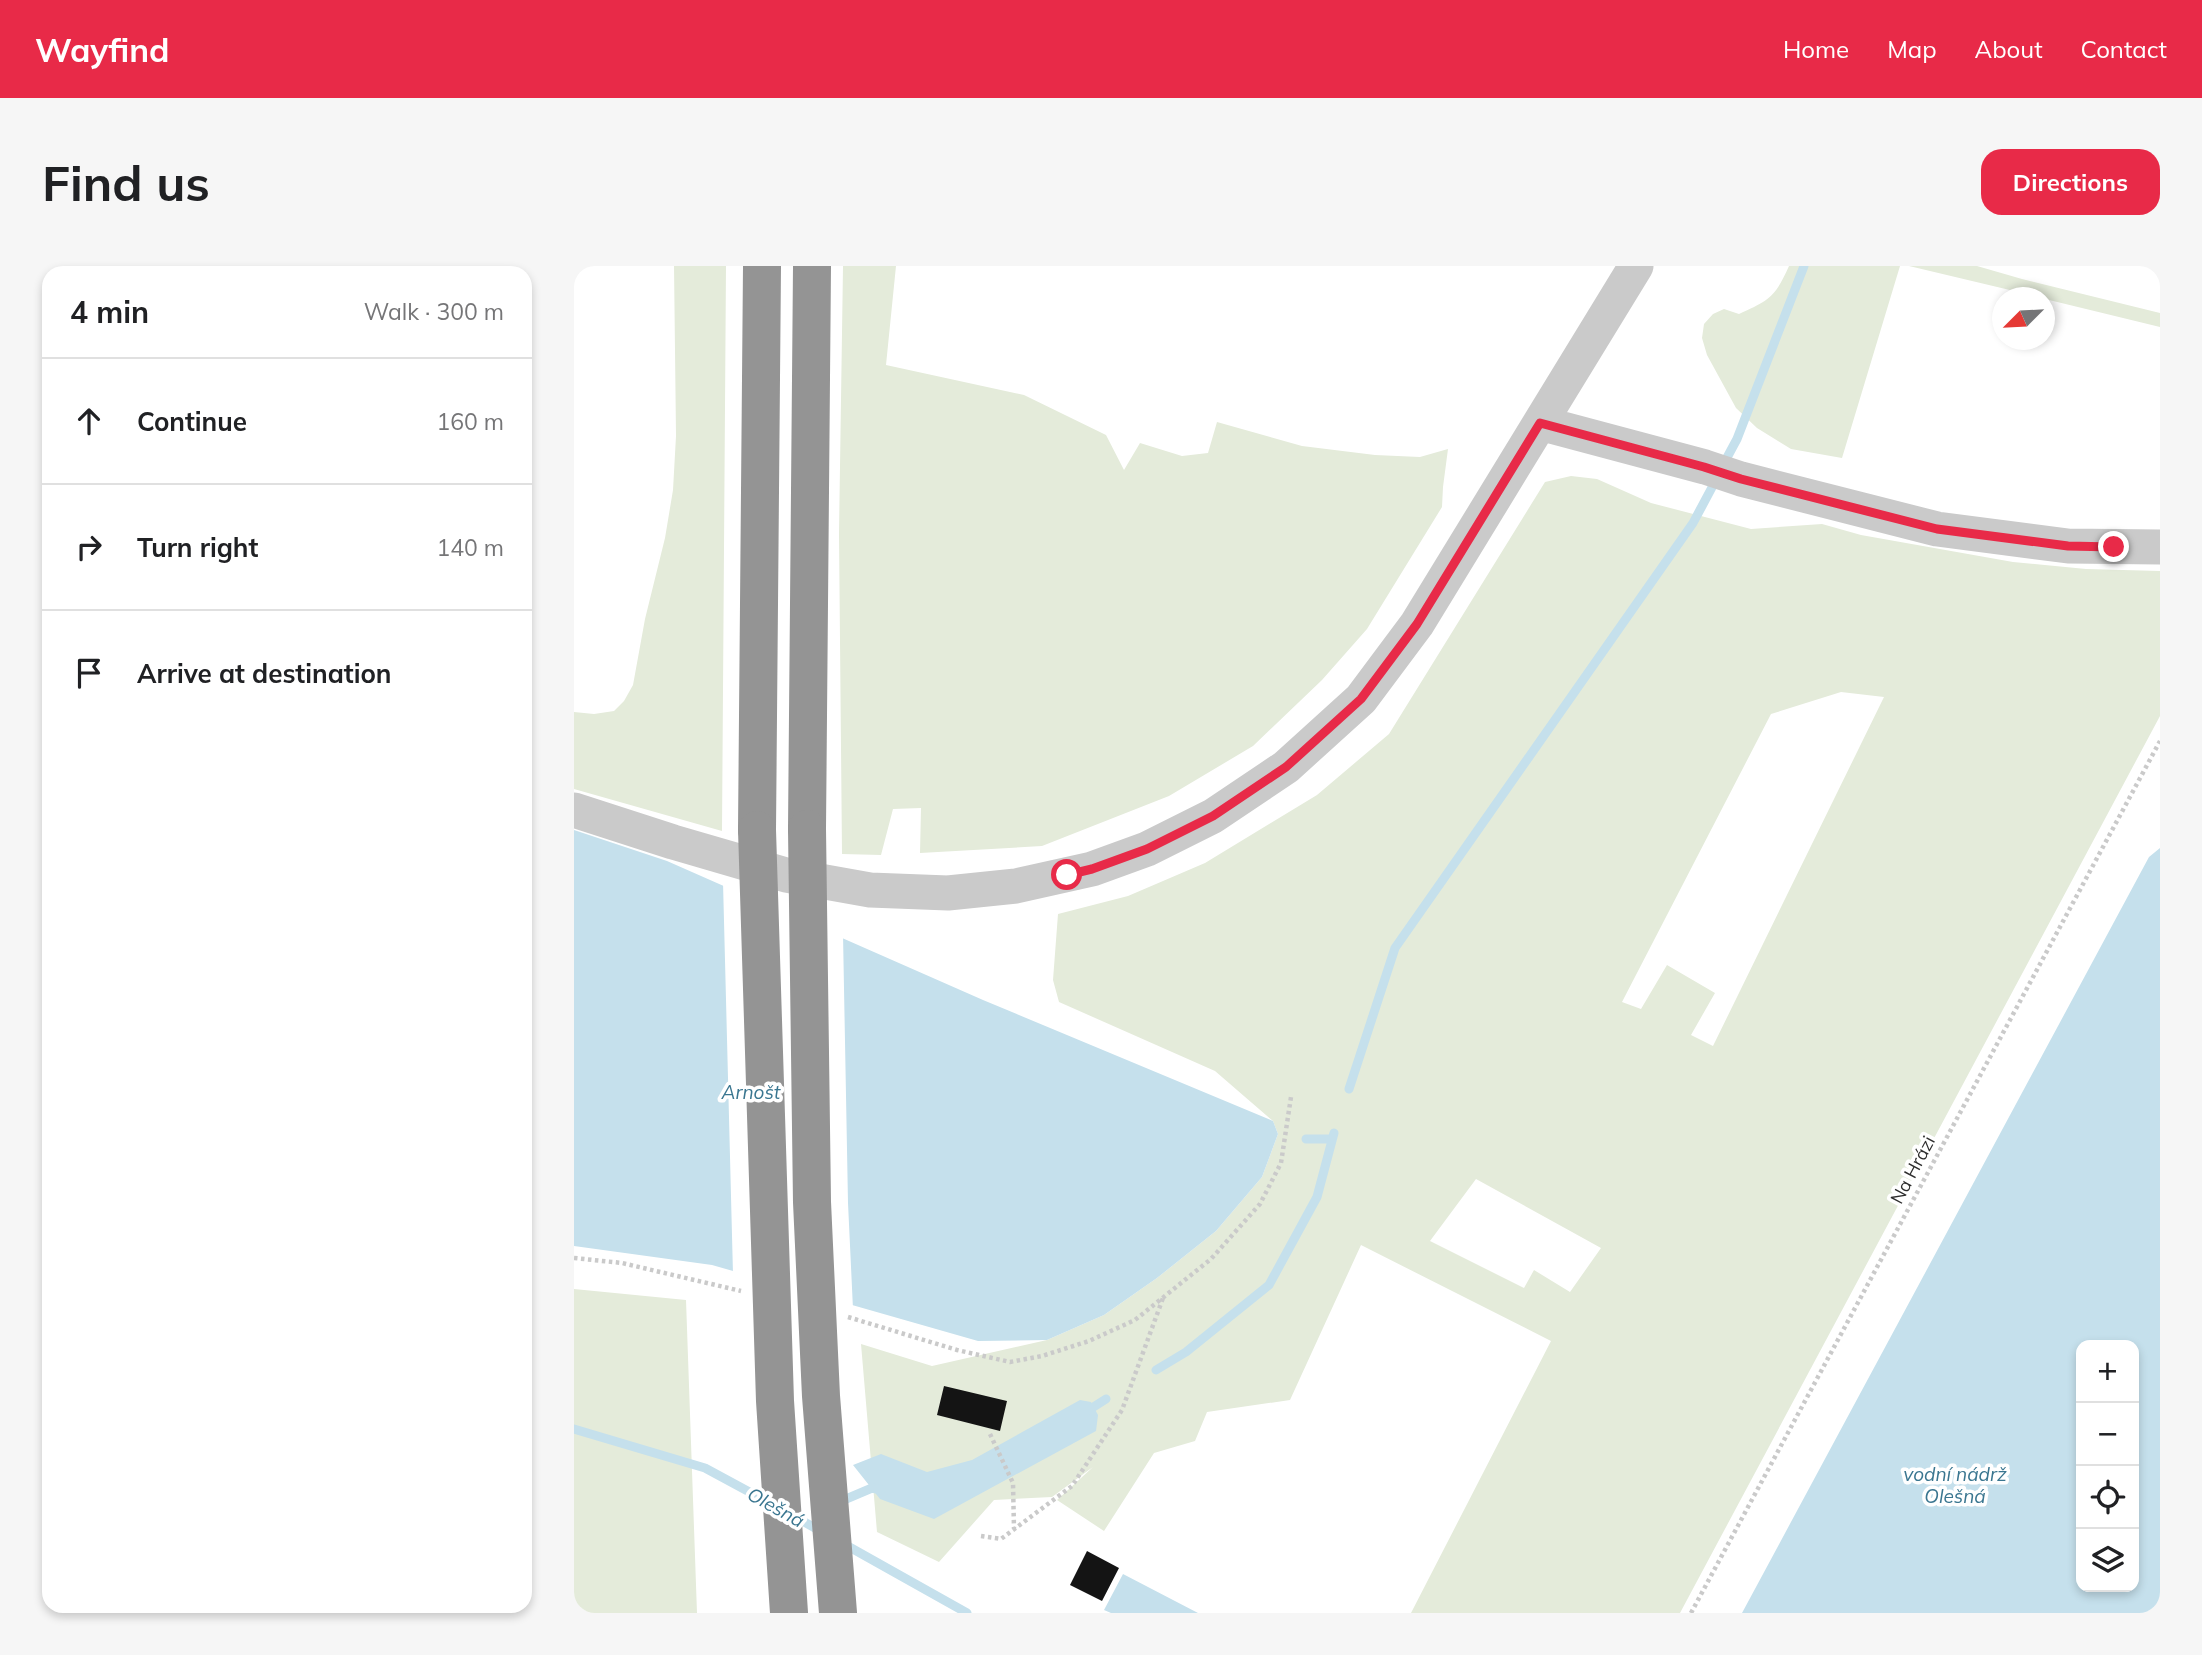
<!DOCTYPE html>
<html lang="en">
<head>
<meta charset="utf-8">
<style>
  :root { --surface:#fff; --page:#f6f6f6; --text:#202124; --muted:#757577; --line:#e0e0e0; --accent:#e82a48 }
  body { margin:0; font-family:Mulish,sans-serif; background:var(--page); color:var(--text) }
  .controls { position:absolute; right:21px; bottom:21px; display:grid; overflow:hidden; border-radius:14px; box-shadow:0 4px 10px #0003 }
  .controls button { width:63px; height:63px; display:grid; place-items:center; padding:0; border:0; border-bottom:2px solid var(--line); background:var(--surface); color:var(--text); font:35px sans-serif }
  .compass { position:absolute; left:1418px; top:21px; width:63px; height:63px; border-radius:50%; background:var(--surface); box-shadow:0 4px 10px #0003; rotate:246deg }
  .stop { position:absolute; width:21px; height:21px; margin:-16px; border:5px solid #e82a48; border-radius:50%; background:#fff }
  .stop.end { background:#e82a48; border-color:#fff; box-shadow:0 2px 7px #0008 }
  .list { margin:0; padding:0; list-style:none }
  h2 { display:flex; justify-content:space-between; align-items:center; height:91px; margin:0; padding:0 28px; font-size:30px }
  h2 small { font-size:23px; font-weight:400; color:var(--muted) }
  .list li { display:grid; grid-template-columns:46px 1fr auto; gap:21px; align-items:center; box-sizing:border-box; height:126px; padding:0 28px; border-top:2px solid var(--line) }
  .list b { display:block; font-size:26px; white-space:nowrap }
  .list em { font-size:23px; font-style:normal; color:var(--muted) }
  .icon { flex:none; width:38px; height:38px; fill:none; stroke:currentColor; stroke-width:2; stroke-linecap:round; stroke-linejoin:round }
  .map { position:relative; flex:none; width:1586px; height:1347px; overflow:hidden; border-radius:21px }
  header { display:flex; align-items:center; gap:42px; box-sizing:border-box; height:98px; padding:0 35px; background:var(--accent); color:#fff }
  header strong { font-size:33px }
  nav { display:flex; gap:38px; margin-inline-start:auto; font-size:24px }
  .intro { display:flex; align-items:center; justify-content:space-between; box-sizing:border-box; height:168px; padding:0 42px }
  h1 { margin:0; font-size:49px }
  .button { padding:18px 32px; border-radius:21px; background:var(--accent); color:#fff; font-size:24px; font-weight:700 }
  main { display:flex; gap:42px; padding:0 42px }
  aside { flex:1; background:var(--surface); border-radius:21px; box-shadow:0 4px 10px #0003 }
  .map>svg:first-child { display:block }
  .green { fill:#e4ebda; fill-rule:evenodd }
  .water { fill:#c5e0ec; fill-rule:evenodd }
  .pier { fill:#fff }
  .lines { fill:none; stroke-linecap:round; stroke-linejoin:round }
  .stream { stroke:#c5e0ec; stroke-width:9 }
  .building { fill:#141414 }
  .path { stroke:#cacaca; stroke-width:4.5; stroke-dasharray:3.5 3.5; stroke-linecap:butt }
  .minor { stroke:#cacaca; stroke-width:35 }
  .highway { stroke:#949494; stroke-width:38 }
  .highway-bridge { stroke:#949494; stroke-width:38 }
  .route { stroke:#e82a48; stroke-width:9 }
  .labels { text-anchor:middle; stroke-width:7; stroke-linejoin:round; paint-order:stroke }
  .street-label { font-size:18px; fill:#2d2d2d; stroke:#fff }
  .water-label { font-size:19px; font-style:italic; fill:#3a7690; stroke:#fff }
</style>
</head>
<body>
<header>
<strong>Wayfind</strong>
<nav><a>Home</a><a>Map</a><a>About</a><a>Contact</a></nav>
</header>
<div class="intro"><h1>Find us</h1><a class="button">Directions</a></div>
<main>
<aside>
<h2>4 min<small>Walk · 300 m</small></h2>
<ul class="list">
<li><svg class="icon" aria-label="ahead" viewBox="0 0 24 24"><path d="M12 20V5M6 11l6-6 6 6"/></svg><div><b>Continue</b></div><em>160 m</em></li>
<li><svg class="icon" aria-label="right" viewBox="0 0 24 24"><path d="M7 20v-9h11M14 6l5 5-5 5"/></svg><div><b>Turn right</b></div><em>140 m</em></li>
<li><svg class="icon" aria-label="arrive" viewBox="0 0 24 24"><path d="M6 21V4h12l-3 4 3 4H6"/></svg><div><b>Arrive at destination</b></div></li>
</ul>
</aside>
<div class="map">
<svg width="1586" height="1347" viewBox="0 0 1586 1347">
  <rect width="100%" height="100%" fill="#fff"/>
  <!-- green -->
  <path class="green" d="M100 0H152L148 565 0 523V446L20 448 40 445 50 435 59 419 71 353 91 272 99 224 102 170Z
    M269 0H322L312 99 450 129 532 169 550 204 566 177 608 190 634 187 643 156 728 180 801 189 846 191 874 183 869 221 868 241 793 363 748 414 679 480 595 530 468 580 346 587 347 542 319 543 307 589 268 588 265 268Z
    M1215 0H1326L1268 192 1217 183 1183 162 1162 142 1133 89 1128 72 1130 58 1139 48 1150 43 1165 48C1196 34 1201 31 1215 0Z
    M1335 0H1403L1448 13 1586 47V61L1471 33 1470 32Z
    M997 210 1023 213 1077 237 1177 263 1248 258 1287 269 1439 296 1512 303 1586 305V450L1106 1347H837L977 1075 787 979 716 1134 633 1146 621 1175 580 1187 530 1265 483 1234 519 1201 478 1231 420 1234 365 1296 303 1266 287 1078 358 1100 473 1074 530 1049 583 1012 642 965 688 911 704 868 699 855 641 805 485 736 479 714 484 648 554 630 631 597 743 529 815 468 971 216ZM1267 426 1310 431 1139 780 1117 769 1141 727 1093 699 1067 743 1048 736 1197 448ZM902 913 1027 982 996 1026 960 1004 950 1022 856 975Z
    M0 1023 112 1034 123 1347H0Z"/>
  <!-- water -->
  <path class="water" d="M0 564 93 595 409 734 699 855 704 868 688 911 642 965 583 1012 530 1049 473 1074 404 1075 138 999 0 980Z
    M1586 582V1347H1168L1575 591ZM1560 1079V1321H1507V1079Z
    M506 1134 517 1136 524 1149 522 1165 360 1253 306 1233 279 1199 307 1188 353 1206 398 1194Z
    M549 1308 624 1347H537L530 1344Z"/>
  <!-- pier -->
  <path class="pier" d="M149 616 269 668 274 937 279 1043 159 1008Z"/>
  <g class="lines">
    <!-- stream -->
    <path class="stream" d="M1149 199 1163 173 1230 0
      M775 823 821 682 1119 257 1143 212
      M732 873H758
      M582 1104 612 1086 695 1019 743 931 760 867
      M510 1147 532 1133
      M0 1163 131 1202 196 1237
      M265 1236 298 1222 307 1224
      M218 1249 248 1266
      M270 1278 393 1347"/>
  </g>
  <!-- building -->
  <path class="building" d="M370 1120 433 1135 426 1165 363 1149Z
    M513 1285 545 1302 528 1335 496 1319Z"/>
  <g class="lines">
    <!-- path -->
    <path class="path" d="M0 992 48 997 167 1025
      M274 1051 383 1084 436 1096 468 1090 515 1075 561 1054 637 993 686 938 707 897 717 831
      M416 1168 439 1217 440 1263
      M407 1270 427 1273 498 1220 548 1144 589 1032
      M1117 1347 1586 475"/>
    <!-- minor -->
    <path class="minor" d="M966 157 1131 201 1167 213 1363 263 1494 280 1586 281
      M0 544 99 576 212 609 296 624 374 627 442 620 518 603 573 583 639 550 712 501 787 433 843 358 1062 0"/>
    <!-- highway -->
    <path class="highway" d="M233 563 238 0
      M183 564 188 0"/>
    <!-- highway-bridge -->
    <path class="highway-bridge" d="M233 563 238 936 247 1130 264 1347
      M183 564 201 1135 215 1347"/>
  </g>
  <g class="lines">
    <!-- route -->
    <path class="route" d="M493 609 518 603 573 583 639 550 712 501 787 433 843 358 966 157 1130 201 1167 213 1363 263 1494 280 1540 281"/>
  </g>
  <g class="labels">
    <!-- street labels -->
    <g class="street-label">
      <text transform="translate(1339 904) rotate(-62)" y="6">Na Hrázi</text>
    </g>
    <!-- water labels -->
    <g class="water-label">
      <text x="177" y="833">Arnošt</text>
      <text x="1381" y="1215">vodní nádrž<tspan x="1381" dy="22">Olešná</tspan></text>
      <text transform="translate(202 1241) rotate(29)" y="7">Olešná</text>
    </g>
  </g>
</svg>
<div class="controls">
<button>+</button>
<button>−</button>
<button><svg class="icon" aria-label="locate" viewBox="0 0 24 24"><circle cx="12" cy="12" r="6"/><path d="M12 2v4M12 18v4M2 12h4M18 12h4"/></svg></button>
<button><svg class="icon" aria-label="layers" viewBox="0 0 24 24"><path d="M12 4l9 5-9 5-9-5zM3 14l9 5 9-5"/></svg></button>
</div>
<svg class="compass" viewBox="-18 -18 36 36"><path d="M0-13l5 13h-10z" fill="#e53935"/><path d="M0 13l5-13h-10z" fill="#757577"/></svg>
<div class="stop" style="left:493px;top:609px"></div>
<div class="stop end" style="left:1540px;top:281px"></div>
</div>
</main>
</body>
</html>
